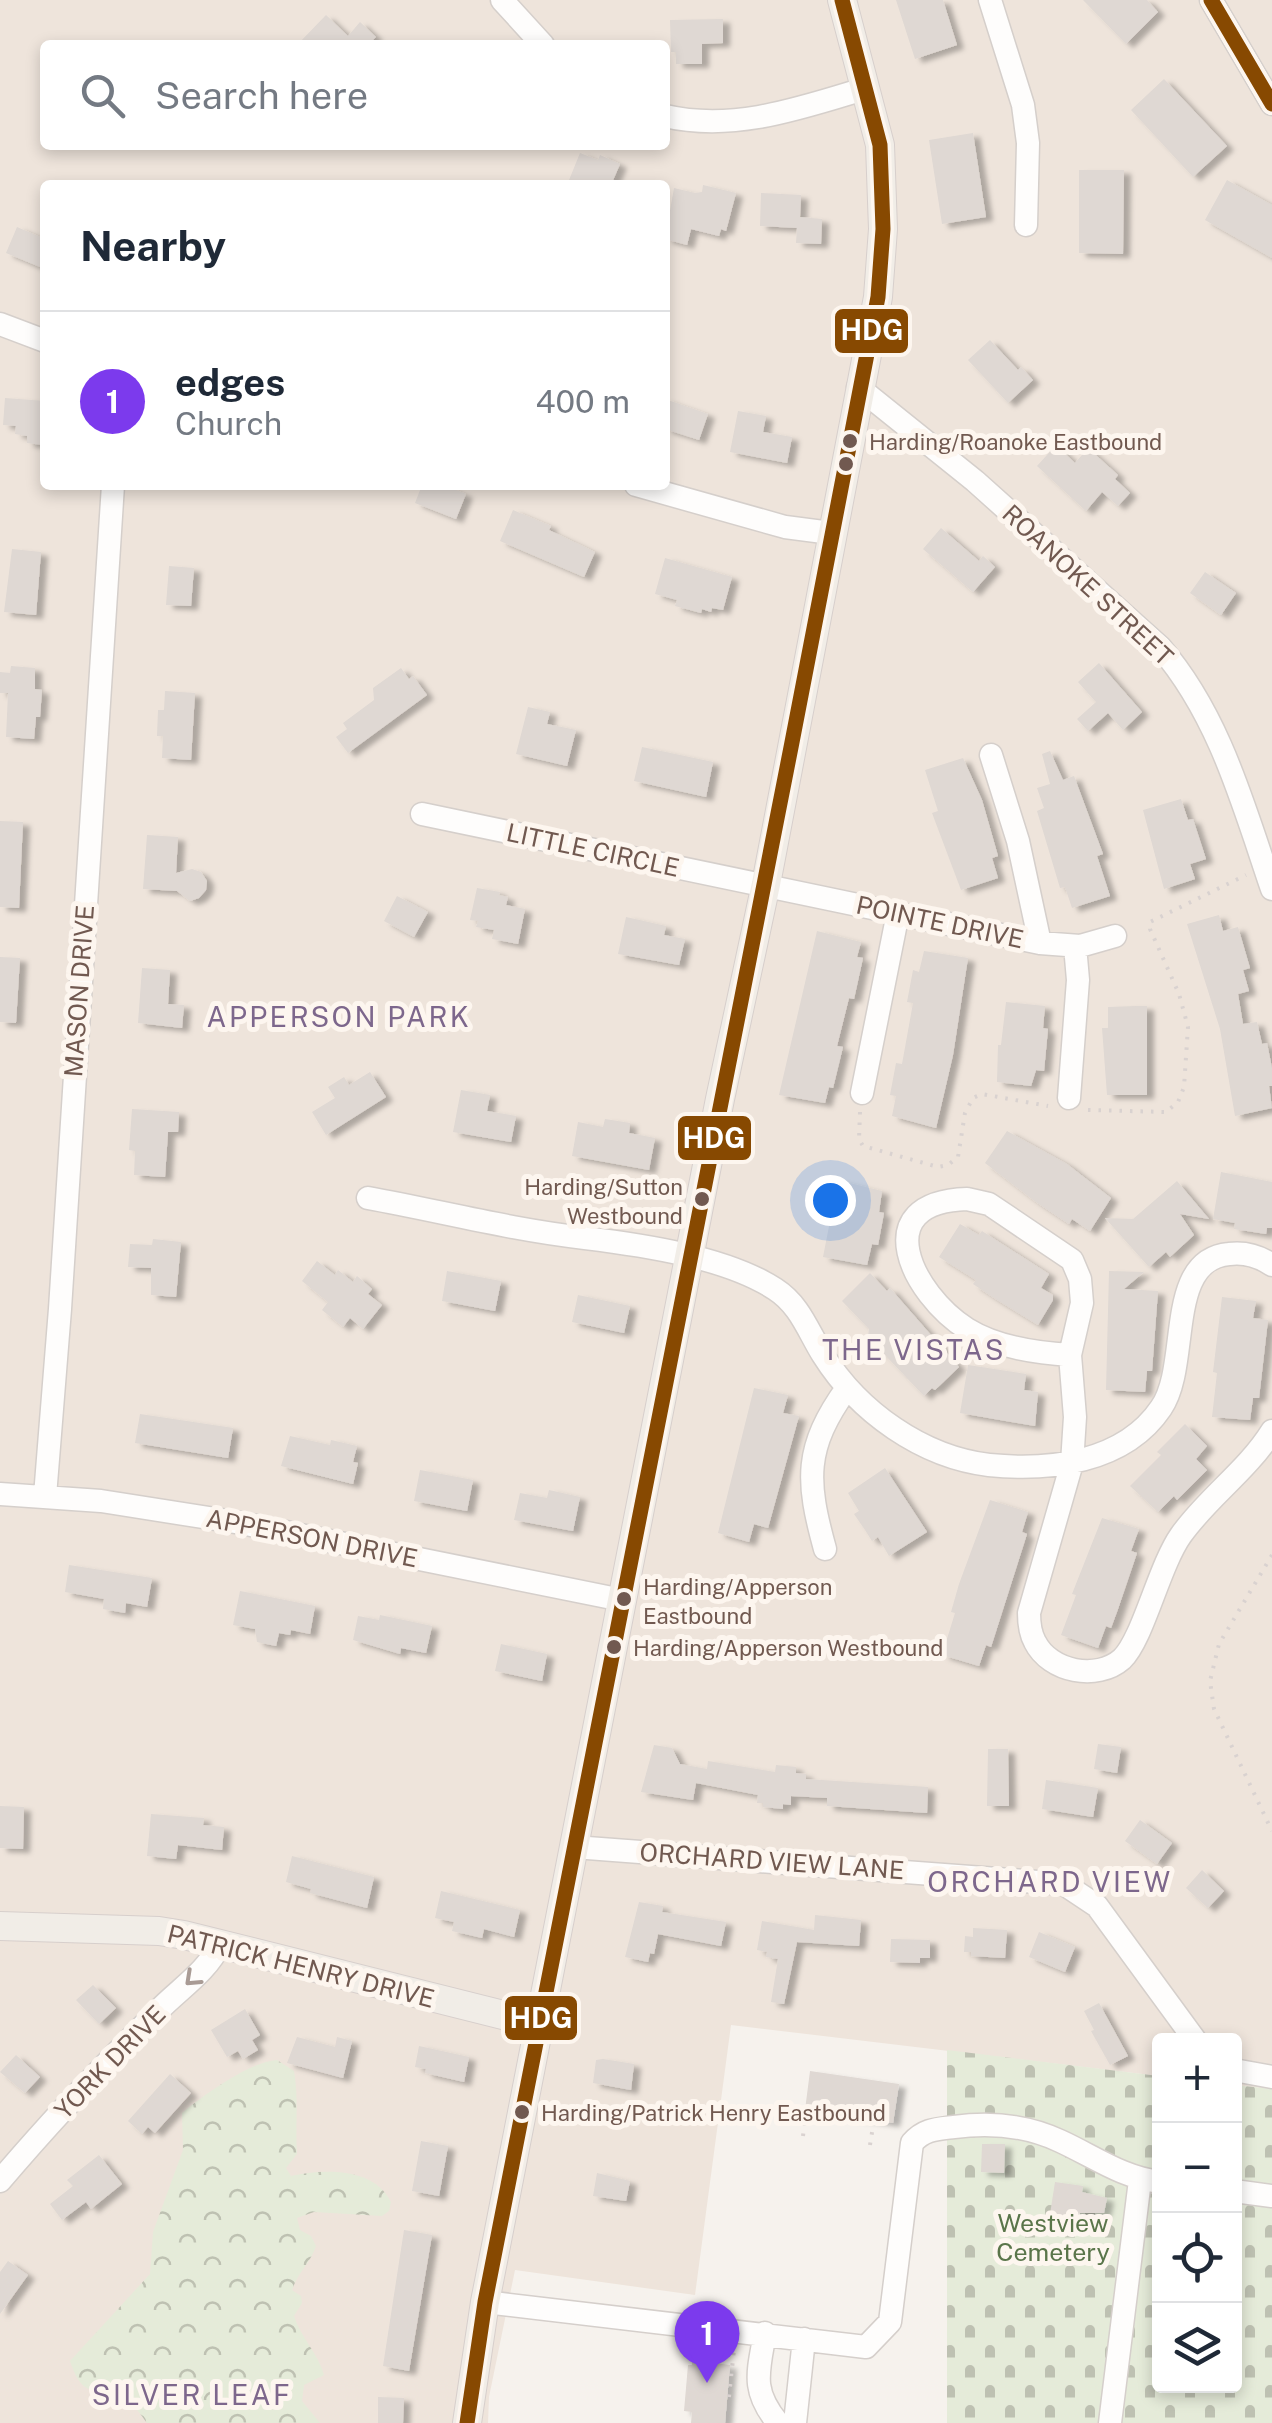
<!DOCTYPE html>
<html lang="en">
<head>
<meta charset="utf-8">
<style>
  :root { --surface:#fff; --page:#f6f6f7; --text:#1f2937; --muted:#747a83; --line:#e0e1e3; --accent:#7c3aed }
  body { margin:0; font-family:"Public Sans",sans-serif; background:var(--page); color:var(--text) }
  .controls { position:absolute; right:30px; bottom:30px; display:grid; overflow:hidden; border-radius:10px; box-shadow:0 5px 15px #0003 }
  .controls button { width:90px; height:90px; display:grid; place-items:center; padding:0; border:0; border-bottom:2px solid var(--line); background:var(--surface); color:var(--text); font:50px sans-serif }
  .you { position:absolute; left:830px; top:1200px; width:35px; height:35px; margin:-25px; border:8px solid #fff; border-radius:50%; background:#1a73e8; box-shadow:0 0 0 15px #1a73e833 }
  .badge { display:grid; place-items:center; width:65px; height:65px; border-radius:50%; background:var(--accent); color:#fff; font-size:32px; font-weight:700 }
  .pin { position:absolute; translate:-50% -82px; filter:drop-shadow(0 2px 5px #0008) }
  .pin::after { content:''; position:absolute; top:52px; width:35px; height:30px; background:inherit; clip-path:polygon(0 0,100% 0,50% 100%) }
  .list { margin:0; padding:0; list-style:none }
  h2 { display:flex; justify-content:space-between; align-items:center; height:130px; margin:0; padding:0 40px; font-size:42px }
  h2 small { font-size:32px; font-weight:400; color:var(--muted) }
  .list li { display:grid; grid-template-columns:65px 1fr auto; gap:30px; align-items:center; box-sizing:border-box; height:180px; padding:0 40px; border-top:2px solid var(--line) }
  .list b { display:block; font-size:38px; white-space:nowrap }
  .list p { margin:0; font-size:32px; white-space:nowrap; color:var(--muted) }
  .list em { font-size:32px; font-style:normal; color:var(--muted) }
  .icon { flex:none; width:55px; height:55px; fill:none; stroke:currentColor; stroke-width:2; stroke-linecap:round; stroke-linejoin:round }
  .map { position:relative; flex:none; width:1272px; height:2423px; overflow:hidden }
  .search { position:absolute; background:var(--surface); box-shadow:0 5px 15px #0003; left:40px; top:40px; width:630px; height:110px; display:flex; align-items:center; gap:25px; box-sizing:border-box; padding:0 35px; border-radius:10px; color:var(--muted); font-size:38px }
  .panel { position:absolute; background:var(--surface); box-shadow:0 5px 15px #0003; left:40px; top:180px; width:630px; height:310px; border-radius:10px }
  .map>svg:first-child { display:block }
  .residential { fill:#eee4db; fill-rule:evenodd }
  .forest { fill:url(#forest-crowns) }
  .cemetery { fill:url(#cemetery-stones) }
  .building { fill:#dfd8d3; filter:url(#shadow) }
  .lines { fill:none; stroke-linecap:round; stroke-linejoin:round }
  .minor-casing { stroke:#d5cfcb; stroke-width:25 }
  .major-casing { stroke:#d7cfcc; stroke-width:30 }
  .path { stroke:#d9d2d0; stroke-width:4; stroke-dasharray:2.5 8; stroke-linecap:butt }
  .minor { stroke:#fefdfc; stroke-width:22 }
  .major { stroke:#f1ede7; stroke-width:28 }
  .bus-1-casing { stroke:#fdf6ef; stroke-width:22 }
  .bus-1 { stroke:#874901; stroke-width:15 }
  .oneway { stroke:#a99b95 }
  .bus-dot { fill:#715950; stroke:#fdf6ef; stroke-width:4 }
  .labels { text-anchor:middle; stroke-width:10; stroke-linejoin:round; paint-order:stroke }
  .bus-label { font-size:22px; fill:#715950; stroke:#fdf6ef; text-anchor:start }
  .street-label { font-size:25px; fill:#715950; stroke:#fdf6ef }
  .park-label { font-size:25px; fill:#5a754a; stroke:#fdf6ef }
  .neighbourhood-label { font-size:28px; letter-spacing:2.5px; fill:#7d678c; stroke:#fdf6ef }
  .line-badge { stroke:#fdf6ef; stroke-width:4 }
  .badge-label { font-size:28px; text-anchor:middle; font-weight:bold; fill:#fff }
</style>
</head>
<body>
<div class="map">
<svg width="1272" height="2423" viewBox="0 0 1272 2423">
  <defs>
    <pattern id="forest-crowns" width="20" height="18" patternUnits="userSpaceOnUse" patternTransform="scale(2.5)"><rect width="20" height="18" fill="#e5ebd9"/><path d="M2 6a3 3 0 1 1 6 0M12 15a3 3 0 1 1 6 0" fill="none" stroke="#bec1b2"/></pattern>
    <pattern id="cemetery-stones" width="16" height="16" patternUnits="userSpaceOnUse" patternTransform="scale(2.5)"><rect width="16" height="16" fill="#e5ebd9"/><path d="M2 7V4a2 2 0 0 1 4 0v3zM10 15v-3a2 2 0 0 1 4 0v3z" fill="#bec1b2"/></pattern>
    <filter id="shadow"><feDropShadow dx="7" dy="4" stdDeviation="2.5" flood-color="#0004"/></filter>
  </defs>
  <rect width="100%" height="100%" fill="#f6f2ed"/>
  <!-- residential -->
  <path class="residential" d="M0 0H1272V2089L1235 2085 1234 2040H1160L1159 2076 731 2025 695 2295 515 2270 489 2397 488 2423H0ZM45 45H665V145H45ZM45 185H665V485H45Z"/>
  <!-- forest -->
  <path class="forest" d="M277 2060 294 2071C299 2099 295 2126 297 2154L286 2168 291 2176C323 2169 374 2167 391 2202L389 2211 382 2216 314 2212 297 2218 300 2230 311 2236 316 2246C310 2264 298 2272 292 2290L301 2296 302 2303 294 2316C301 2338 318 2353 324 2375L304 2385 302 2401 320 2423H147C141 2415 134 2404 125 2399 95 2385 83 2401 70 2361L150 2274 153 2232 183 2150 182 2113C204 2095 249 2062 277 2060Z"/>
  <!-- cemetery -->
  <path class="cemetery" d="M947 2050 1159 2076 1160 2386H1234L1235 2085 1272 2089V2423H947Z"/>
  <!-- building -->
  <path class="building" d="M896 0H943L957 45 915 59Z
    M1083 0H1147L1158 12 1126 44Z
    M326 15 348 36 360 22 376 37 368 45H297Z
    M723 19V43L702 44V64H676V52H671L670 20Z
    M1164 79 1227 146 1193 177 1131 110Z
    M973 133 986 217 942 224 929 140Z
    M580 153 598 160 600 155 620 164 611 185H567Z
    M1079 170H1124L1123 254 1079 253Z
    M1227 180 1272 205V258L1205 220Z
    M703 185 736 193 726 231 721 229 719 236 691 229 687 245 665 239 674 188 695 193 702 192Z
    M761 193 801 195 800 217 822 219 821 244 796 243 797 228 760 226Z
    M17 227 45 239V269L6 253Z
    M990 340 1018 370 1021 367 1033 380 1008 403 968 360Z
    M5 398 45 401 43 445 27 443V436L15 434 16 426 3 425Z
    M665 399 708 414 699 440 665 429Z
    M738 411 766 416 763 432 792 437 787 463 730 452Z
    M1056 445 1075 463 1088 448 1118 475 1115 479 1130 493 1118 506 1102 492 1086 511 1037 466Z
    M422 485H443L466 494 456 519 415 503Z
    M513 510 551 526 549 530 595 552 584 577 500 541Z
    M941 528 979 561 983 556 995 567 973 592 923 549Z
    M12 549 41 552 36 615 4 612Z
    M665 558 732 577 723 610 712 608 711 612 702 609 701 613 675 606 677 600 655 594Z
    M169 566 194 568 191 606 166 605Z
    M1205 572 1236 593 1221 615 1190 593Z
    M1099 663 1142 712 1123 730 1108 713 1088 731 1077 719 1096 702 1078 682Z
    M11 666 35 668V689L42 690 40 717H36L34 739 6 737 8 693H0V672L10 673Z
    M401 668 409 679 413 676 427 695 348 753 336 737 347 729 343 723 374 700 373 688Z
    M165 691 195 693 191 760 162 758 163 736H157L158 710H164Z
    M528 707 550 712 547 724 576 730 567 766 516 754Z
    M642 747 713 762 706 797 634 781Z
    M1050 751 1063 780 1074 776 1103 854 1097 856 1110 896 1072 908 1065 887 1060 888 1037 811 1044 808 1037 788 1050 784 1042 754Z
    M963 758 982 800 998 856 992 858 998 878 961 890 932 813 938 811 925 770Z
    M1181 799 1188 820 1193 819 1206 859 1190 864 1195 879 1164 889 1143 810Z
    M0 821 23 822 19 908 0 907Z
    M147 835 178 837 176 873 192 869 201 872 207 881 206 890 199 898 190 901 177 891 143 889Z
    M477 888 500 892 499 895 508 897 506 905 525 909 518 944 492 939 494 930 476 927 478 921 470 920Z
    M397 896 428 912 414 937 384 921Z
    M1219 915 1223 931 1238 927 1250 968 1243 970 1249 991 1238 994 1243 1024 1257 1022 1262 1044 1267 1043 1272 1068V1086H1269L1272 1108 1235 1116 1220 1029 1187 924Z
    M626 917 666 926 664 935 685 939 679 965 618 954Z
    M817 931 861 942 857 957 863 958 854 999 849 998 837 1046 843 1047 833 1088 829 1087 825 1103 779 1095Z
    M924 951 968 958 953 1055 936 1128 892 1116 896 1096 890 1095 896 1063 902 1064 913 1003 907 1002 913 970 919 972Z
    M0 957 20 958 16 1023 0 1022Z
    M142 968 170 970 168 1004 184 1005 182 1028 138 1023Z
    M1006 1002 1045 1006 1043 1028 1048 1029 1044 1071 1036 1070 1031 1086 997 1082 998 1045H1001Z
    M1136 1006H1147V1095H1107L1102 1028H1108V1007Z
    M370 1072 386 1097 326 1135 312 1112 335 1098 328 1087 344 1077 349 1085Z
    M461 1090 490 1095 487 1111 516 1116 511 1142 453 1132Z
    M132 1109 179 1112 178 1132H168L165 1177 134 1175 135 1151 129 1150Z
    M605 1119 630 1123 629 1133 655 1138 649 1170 572 1156 578 1122 603 1127Z
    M1007 1131 1067 1164 1111 1198 1090 1231 1072 1219 1069 1224 1036 1202 985 1163Z
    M1221 1172 1272 1182V1228H1267L1266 1234 1234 1229 1235 1223 1213 1219Z
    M838 1180 882 1191 879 1212 884 1213 878 1245 872 1244 867 1265 823 1257Z
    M1177 1181 1209 1219 1180 1214 1194 1235 1170 1257 1166 1252 1149 1267 1105 1218 1133 1219Z
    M960 1224 979 1235 982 1231 1049 1274 1041 1288 1053 1295V1300L1038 1325 994 1298 973 1284 976 1280 939 1257Z
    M153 1239 181 1242 176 1297 151 1295V1268L128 1267 130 1244 152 1245Z
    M317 1261 335 1275 338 1270 353 1282 357 1276 372 1289 368 1294 382 1305 363 1329 350 1318 343 1327 322 1310 328 1302 302 1281Z
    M447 1271 501 1281 495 1311 442 1301Z
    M1109 1271 1144 1272 1124 1289 1158 1291 1152 1371H1147L1145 1392 1106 1390Z
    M870 1273 887 1291 890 1288 959 1367 935 1390 932 1388 924 1396 868 1337 869 1329 842 1301Z
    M578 1295 630 1306 624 1333 572 1322Z
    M1222 1297 1256 1301 1253 1318 1268 1320 1259 1398H1253L1250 1420 1212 1417 1217 1373 1213 1372Z
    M968 1365 1026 1374 1024 1390 1038 1392 1035 1426 960 1413Z
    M754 1388 788 1395 783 1413 799 1416 768 1528 754 1524 749 1542 718 1533Z
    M140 1414 233 1428 228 1458 135 1443Z
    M1185 1424 1207 1446 1196 1459 1207 1470 1177 1500 1174 1496 1158 1512 1130 1486 1161 1455 1157 1452Z
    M290 1436 330 1445 331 1440 357 1446 353 1462 358 1463 353 1484 281 1466Z
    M885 1468 927 1532 889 1556 878 1537 872 1541 865 1530 854 1514 859 1511 848 1493Z
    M420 1470 473 1480 467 1511 414 1501Z
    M549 1490 580 1497 573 1531 514 1520 520 1493 547 1498Z
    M990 1500 1028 1512 1022 1532 1027 1534 991 1647 986 1645 979 1666 942 1655 955 1613 951 1612 959 1584Z
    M1102 1518 1139 1529 1131 1551 1137 1553 1118 1609 1111 1628 1106 1626 1098 1648 1061 1635 1076 1595 1072 1594Z
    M69 1565 152 1578 147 1607 126 1603 125 1613 103 1609 104 1599 65 1592Z
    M240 1591 315 1606 310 1634 291 1630 290 1635 279 1633 276 1646 257 1642 255 1629 233 1625Z
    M380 1615 432 1626 426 1653 401 1648 400 1654 353 1640 358 1616 379 1620Z
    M501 1644 547 1654 542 1681 495 1671Z
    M1098 1744 1121 1747 1117 1773 1094 1769Z
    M654 1745 672 1748 680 1764 707 1769 708 1761 775 1772 776 1765 796 1767V1773L806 1774V1779L928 1787 927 1813 827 1806V1798L791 1796V1805L783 1804V1809L763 1807V1803H757L758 1795 696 1783 693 1800 641 1792Z
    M988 1749H1008L1009 1806H987Z
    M1046 1780 1098 1788 1093 1817 1042 1809Z
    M0 1806 24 1807 23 1849 0 1848Z
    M151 1814 204 1818 203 1825 224 1827 222 1850 178 1845 176 1859 147 1856Z
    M1140 1820 1172 1843 1157 1864 1125 1841Z
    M292 1856 374 1877 367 1908 310 1893 311 1889 286 1882Z
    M1202 1870 1224 1891 1208 1908 1186 1888Z
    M441 1891 520 1910 514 1937 484 1929 482 1938 452 1931 454 1922 435 1918Z
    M639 1902 663 1906 662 1912 726 1922 721 1946 658 1934 654 1954 650 1953 648 1962 625 1957Z
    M815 1915 861 1920 859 1946 797 1942 784 2004 771 2002 778 1959 766 1957 767 1952 757 1950 762 1921 814 1930Z
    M973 1928 1007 1930 1005 1958 971 1956V1952H964L965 1936 973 1937Z
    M1039 1932 1075 1947 1065 1972 1029 1957Z
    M891 1939 930 1940V1958H920V1963L890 1962Z
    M93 1985 116 2008 99 2024 76 2000Z
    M1099 2003 1128 2056 1110 2065 1091 2031 1094 2030 1084 2011Z
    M245 2009 260 2035 252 2040 258 2050 243 2059 238 2051 227 2057 211 2030Z
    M297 2037 335 2047 337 2037 352 2041 343 2078 287 2063Z
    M419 2046 469 2057 464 2082 425 2073 426 2069 415 2067Z
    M16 2055 40 2077 25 2093 0 2072Z
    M603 2059 634 2064 631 2090 593 2083 596 2060Z
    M810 2071 899 2084 893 2123 805 2110Z
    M170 2074 191 2093 155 2133 148 2127 142 2134 128 2121Z
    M421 2141 448 2146 439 2196 412 2191Z
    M982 2144H1005L1004 2173 981 2172Z
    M99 2155 122 2184 91 2209 86 2202 62 2220 50 2204 73 2186 67 2180Z
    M597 2173 630 2181 626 2201 593 2196Z
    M1055 2182 1083 2186 1082 2192 1107 2198 1104 2213H1080V2218L1050 2214Z
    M404 2230 432 2235 409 2371 383 2366Z
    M8 2261 28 2275 0 2314V2272Z
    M692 2360 730 2365 725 2423H691L692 2412 684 2411 688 2365H692Z
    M378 2397 404 2398 403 2423H378Z"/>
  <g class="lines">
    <!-- minor casing -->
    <g class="minor-casing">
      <path id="minor" d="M502 0 543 45
        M990 0 1023 105 1028 143 1026 225
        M1211 0 1272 104
        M665 116C734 132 801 108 867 88
        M0 324 45 341
        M858 387 975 481 1160 647C1219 715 1243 804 1272 889
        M636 485 785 527 831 533
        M991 755 1018 841 1040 943
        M422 814 1040 943 1080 946 1115 936
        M862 1093 898 913
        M1069 1098 1078 980 1075 946
        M368 1198C440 1211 512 1230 585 1238 642 1245 726 1257 775 1289 800 1305 808 1331 823 1355 859 1412 922 1457 989 1465 1049 1471 1124 1463 1161 1408 1191 1365 1164 1260 1229 1254 1244 1252 1259 1256 1272 1265
        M967 1199 989 1204 1072 1260 1080 1279 1082 1303 1070 1355C1036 1353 996 1347 967 1329 912 1294 866 1202 967 1199Z
        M1070 1355 1075 1417 1072 1463 1029 1613C1029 1623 1030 1633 1035 1642 1050 1672 1097 1681 1122 1659 1143 1639 1159 1566 1181 1535 1208 1497 1247 1471 1272 1431
        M0 1494 101 1501 241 1523 622 1600
        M45 1496 60 1309 113 485
        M825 1549C806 1480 804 1448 847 1388
        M574 1847 1064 1884 1097 1906 1195 2040
        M1234 2070 1272 2077
        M0 2181C50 2122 103 2066 158 2011 179 1989 207 1972 220 1944
        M1234 2191 1272 2196
        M485 2302 866 2347 890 2322 912 2143C924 2129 937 2129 954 2127 991 2122 1026 2125 1060 2141 1093 2156 1123 2178 1160 2182
        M765 2333C758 2373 751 2390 778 2423
        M795 2423 804 2339
        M1110 2423 1140 2180"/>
    </g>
    <!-- major casing -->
    <g class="major-casing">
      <path id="major" d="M0 1926 159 1931 184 1935 539 2024
        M467 2423 485 2302 720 1099 766 884 878 297 883 229 880 145 842 0"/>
    </g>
    <!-- path -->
    <path class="path" d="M1088 1110 1166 1112 1178 1102 1184 1087 1188 1027 1179 994 1150 929V922L1246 875
      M860 1112 859 1139 863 1146 938 1167 948 1165 958 1157 965 1113 973 1098 982 1094 1048 1106
      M1272 1555 1219 1644 1210 1681 1214 1709 1272 1831
      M803 2136 806 2112
      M870 2145 874 2120
      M729 2397 734 2350"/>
    <!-- minor -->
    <use href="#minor" class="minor"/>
    <!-- major -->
    <use href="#major" class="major"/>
    <!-- bus-1 casing -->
    <g class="bus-1-casing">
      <path id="bus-1" d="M1211 0 1272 104
        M467 2423 485 2302C616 1634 750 966 878 297L883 229 880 145 842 0"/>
    </g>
    <!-- bus-1 -->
    <use href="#bus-1" class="bus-1"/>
  </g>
  <!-- one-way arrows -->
  <defs><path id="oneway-chevron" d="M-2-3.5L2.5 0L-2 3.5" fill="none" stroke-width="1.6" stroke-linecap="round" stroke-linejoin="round" transform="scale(2.5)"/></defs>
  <use class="oneway" href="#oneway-chevron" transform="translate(192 1979) rotate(137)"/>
  <!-- markers -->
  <g class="bus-dot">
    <circle cx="850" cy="441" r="9"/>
    <circle cx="846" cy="464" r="9"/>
    <circle cx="702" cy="1199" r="9"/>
    <circle cx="624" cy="1599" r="9"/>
    <circle cx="614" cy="1647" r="9"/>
    <circle cx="522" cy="2112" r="9"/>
  </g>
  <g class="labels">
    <!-- bus labels -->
    <g class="bus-label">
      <text x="869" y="450">Harding/Roanoke Eastbound</text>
      <text x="683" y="1195" text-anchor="end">Harding/Sutton<tspan x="683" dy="29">Westbound</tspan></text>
      <text x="643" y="1595">Harding/Apperson<tspan x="643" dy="29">Eastbound</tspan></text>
      <text x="633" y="1656">Harding/Apperson Westbound</text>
      <text x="541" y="2121">Harding/Patrick Henry Eastbound</text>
    </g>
    <!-- street labels -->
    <g class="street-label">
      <text transform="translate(1088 585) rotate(43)" y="9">ROANOKE STREET</text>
      <text transform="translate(593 850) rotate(12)" y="9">LITTLE CIRCLE</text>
      <text transform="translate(940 922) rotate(12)" y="9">POINTE DRIVE</text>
      <text transform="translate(79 991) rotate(-86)" y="9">MASON DRIVE</text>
      <text transform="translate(312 1538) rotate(11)" y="9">APPERSON DRIVE</text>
      <text transform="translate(772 1861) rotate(4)" y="9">ORCHARD VIEW LANE</text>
      <text transform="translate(301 1966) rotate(14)" y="9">PATRICK HENRY DRIVE</text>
      <text transform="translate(110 2062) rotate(-46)" y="9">YORK DRIVE</text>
    </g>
    <!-- park labels -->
    <g class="park-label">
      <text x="1053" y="2232">Westview<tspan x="1053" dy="29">Cemetery</tspan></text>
    </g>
    <!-- neighbourhood labels -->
    <g class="neighbourhood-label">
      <text x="339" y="1027">APPERSON PARK</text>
      <text x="914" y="1360">THE VISTAS</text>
      <text x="1050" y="1892">ORCHARD VIEW</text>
      <text x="192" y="2405">SILVER LEAF</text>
    </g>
  </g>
  <g class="line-badge">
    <rect x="833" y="307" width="77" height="48" rx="10" fill="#874901"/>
    <rect x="676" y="1114" width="77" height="48" rx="10" fill="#874901"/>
    <rect x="503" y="1994" width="76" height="48" rx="10" fill="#874901"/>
  </g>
  <g class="badge-label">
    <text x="872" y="340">HDG</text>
    <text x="714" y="1148">HDG</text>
    <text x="541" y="2028">HDG</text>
  </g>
</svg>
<div class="controls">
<button>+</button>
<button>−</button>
<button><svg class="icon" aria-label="locate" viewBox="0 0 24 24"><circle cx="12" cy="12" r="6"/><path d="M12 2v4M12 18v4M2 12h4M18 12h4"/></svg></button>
<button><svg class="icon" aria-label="layers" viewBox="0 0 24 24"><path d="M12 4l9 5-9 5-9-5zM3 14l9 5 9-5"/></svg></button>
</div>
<div class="you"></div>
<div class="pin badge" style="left:707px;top:2383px">1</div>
<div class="search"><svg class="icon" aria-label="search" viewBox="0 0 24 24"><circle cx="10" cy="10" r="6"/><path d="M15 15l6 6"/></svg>Search here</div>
<section class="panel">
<h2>Nearby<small></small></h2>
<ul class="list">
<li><span class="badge">1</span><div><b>edges</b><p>Church</p></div><em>400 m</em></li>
</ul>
</section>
</div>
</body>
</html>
